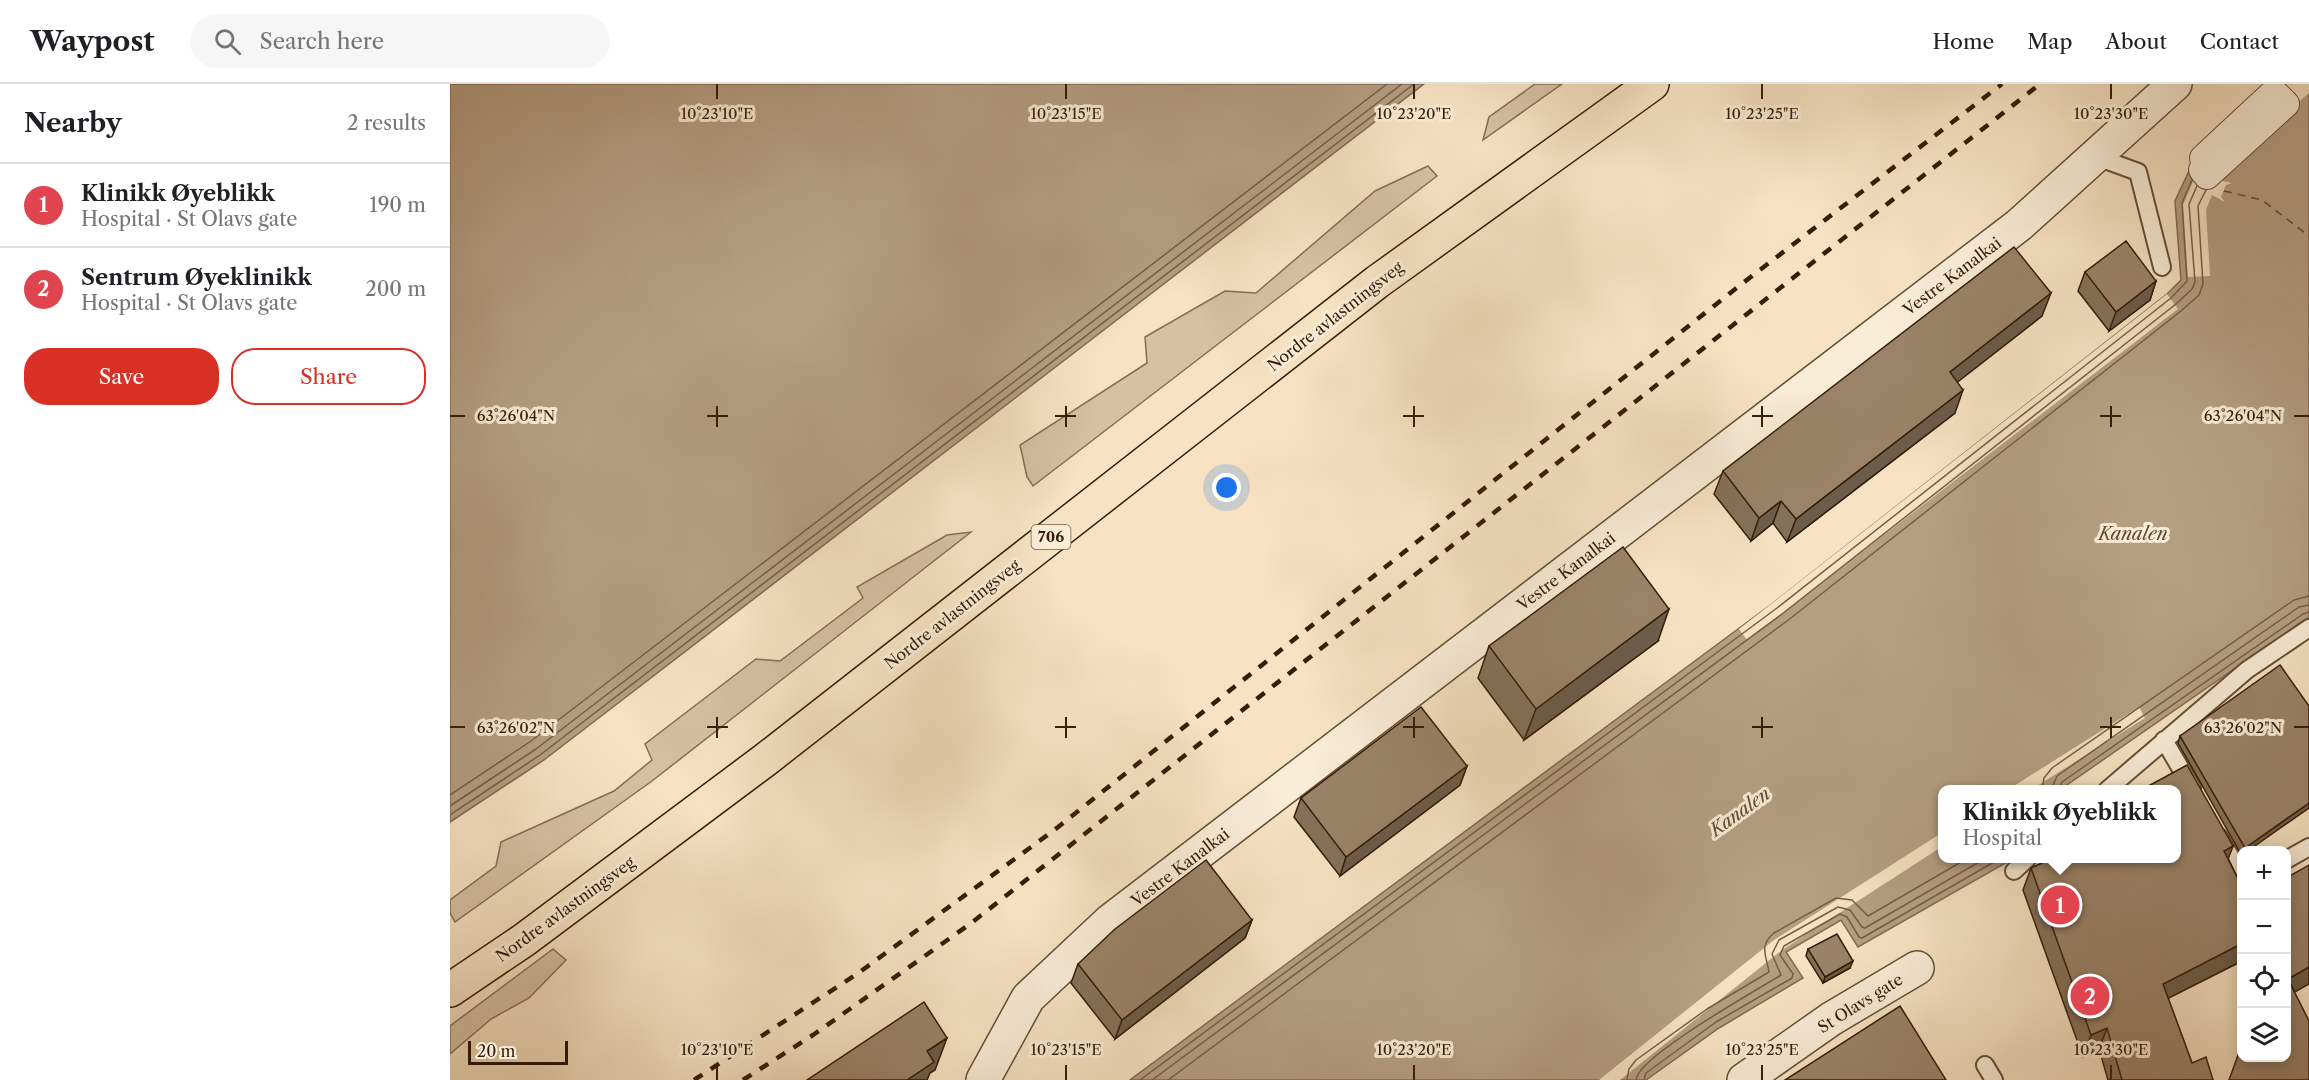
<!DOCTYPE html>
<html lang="en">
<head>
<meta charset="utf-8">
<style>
  :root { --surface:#fff; --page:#f6f6f6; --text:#202124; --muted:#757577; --line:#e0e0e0; --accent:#d93025 }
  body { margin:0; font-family:"Libre Caslon Text",serif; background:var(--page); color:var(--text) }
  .controls { position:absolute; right:18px; bottom:18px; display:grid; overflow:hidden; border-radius:12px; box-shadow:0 3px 15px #0003 }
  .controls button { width:54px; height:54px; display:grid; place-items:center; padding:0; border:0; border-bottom:2px solid var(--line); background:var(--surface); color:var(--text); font:30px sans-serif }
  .scale { position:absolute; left:18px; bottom:15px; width:100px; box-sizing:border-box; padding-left:6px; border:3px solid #361c07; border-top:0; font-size:16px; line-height:21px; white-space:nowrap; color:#361c07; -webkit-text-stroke:4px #faedd8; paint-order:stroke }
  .you { position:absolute; left:777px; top:404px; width:21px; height:21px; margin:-15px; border:4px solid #fff; border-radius:50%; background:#1a73e8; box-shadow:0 0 0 9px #1a73e833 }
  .badge { display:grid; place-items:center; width:39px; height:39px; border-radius:50%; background:var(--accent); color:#fff; font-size:20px; font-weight:700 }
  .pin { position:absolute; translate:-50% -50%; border:3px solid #fff; box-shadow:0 2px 6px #0006 }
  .popup { position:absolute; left:1488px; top:701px; width:243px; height:78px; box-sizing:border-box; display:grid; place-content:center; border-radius:12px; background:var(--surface); filter:drop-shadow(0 2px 4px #0005); font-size:20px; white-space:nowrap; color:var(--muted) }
  .popup b { font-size:22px; color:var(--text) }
  .popup::after { content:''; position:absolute; left:50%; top:100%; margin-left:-12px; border:12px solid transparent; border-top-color:var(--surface) }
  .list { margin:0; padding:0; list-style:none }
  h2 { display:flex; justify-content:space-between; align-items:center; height:78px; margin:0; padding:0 24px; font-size:26px }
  h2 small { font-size:20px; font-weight:400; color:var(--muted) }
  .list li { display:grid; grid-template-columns:39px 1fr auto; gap:18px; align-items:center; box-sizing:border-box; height:84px; padding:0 24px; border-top:2px solid var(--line) }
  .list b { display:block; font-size:22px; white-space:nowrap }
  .list p { margin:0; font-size:20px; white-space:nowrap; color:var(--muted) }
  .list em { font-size:20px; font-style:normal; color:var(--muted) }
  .actions { display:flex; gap:12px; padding:18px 24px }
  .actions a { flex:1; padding:14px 0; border:2px solid var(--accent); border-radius:24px; text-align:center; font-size:21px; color:var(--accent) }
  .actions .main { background:var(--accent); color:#fff }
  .icon { flex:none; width:33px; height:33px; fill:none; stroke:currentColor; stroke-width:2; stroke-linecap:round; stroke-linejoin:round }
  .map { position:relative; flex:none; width:1859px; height:996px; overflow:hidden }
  header { display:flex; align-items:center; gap:36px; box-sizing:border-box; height:84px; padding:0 30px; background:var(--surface); border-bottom:2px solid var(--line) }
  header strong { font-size:28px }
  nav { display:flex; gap:33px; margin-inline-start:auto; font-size:21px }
  .search { width:420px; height:54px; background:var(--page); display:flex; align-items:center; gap:15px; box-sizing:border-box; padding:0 21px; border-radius:33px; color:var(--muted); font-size:22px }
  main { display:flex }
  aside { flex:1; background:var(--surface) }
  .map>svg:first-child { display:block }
  .green { fill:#d6c1a3; stroke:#866e55; stroke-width:1.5 }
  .water { fill:#b59f83; stroke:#826b51; stroke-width:1.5 }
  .pier { fill:#f7e3c3 }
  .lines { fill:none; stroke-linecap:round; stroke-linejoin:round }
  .shore { stroke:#765e45; stroke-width:1.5 }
  .ferry { stroke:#624a32; stroke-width:1.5; stroke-dasharray:8 6; stroke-linecap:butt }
  .service-casing { stroke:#664e36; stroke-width:20 }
  .pedestrian-casing { stroke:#664e36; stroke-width:28 }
  .minor-casing { stroke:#664e36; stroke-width:36 }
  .trunk-casing { stroke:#361c07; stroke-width:36 }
  .service { stroke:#faedd8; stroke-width:16 }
  .pedestrian { stroke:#faedd8; stroke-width:26 }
  .minor { stroke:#faedd8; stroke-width:33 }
  .trunk { stroke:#f7e3c3; stroke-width:33 }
  .rail { stroke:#361c07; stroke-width:4.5; stroke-dasharray:10 10; stroke-linecap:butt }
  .wall { fill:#84715a; stroke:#361c07; stroke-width:1.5 }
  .shaded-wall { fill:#6c5c4a; stroke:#361c07; stroke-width:1.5 }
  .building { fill:#9a8369; stroke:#361c07; stroke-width:1.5 }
  .ticks { fill:none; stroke:#361c07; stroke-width:2 }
  .labels { text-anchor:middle; stroke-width:6; stroke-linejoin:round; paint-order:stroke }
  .shield { fill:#faedd8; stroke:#715b46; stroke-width:1.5 }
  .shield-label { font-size:15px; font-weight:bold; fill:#361c07 }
  .street-label { font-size:16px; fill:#361c07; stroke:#faedd8 }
  .water-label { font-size:18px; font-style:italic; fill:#624a32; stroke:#faedd8 }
  .ticks-label { font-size:15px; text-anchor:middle; fill:#361c07; stroke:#faedd8; stroke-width:6; stroke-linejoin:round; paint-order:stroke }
</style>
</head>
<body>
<header>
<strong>Waypost</strong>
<div class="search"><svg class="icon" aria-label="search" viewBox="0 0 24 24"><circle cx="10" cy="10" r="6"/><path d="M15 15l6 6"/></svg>Search here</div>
<nav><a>Home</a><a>Map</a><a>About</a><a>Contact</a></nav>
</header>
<main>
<aside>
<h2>Nearby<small>2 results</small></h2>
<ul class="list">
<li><span class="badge" style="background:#e0444e">1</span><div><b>Klinikk Øyeblikk</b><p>Hospital · St Olavs gate</p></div><em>190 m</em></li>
<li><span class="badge" style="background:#e0444e">2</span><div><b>Sentrum Øyeklinikk</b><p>Hospital · St Olavs gate</p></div><em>200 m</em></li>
</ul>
<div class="actions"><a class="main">Save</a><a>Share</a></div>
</aside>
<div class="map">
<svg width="1859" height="996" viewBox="0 0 1859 996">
  <rect width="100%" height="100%" fill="#f7e3c3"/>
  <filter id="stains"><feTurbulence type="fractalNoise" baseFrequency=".00333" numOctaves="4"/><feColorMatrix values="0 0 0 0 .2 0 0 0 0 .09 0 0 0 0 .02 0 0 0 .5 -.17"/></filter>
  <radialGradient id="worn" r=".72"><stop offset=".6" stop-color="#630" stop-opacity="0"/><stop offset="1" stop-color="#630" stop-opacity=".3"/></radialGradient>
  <!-- green -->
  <path class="green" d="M1085 0H1112L1033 56 1039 33Z
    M978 82 987 92 583 402 577 393 570 361 697 279 695 253 775 207 806 209 925 107Z
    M521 448 202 697 5 838 0 829V816L46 782 51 758 164 707 202 676 195 660 306 575 330 577 413 514 407 503 497 451Z
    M103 865 116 876 79 914 41 935 0 970V942Z"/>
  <!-- water -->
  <path class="water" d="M0 0H974L94 676 0 738Z
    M1831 0H1859V533L1611 705 1493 706V774H1557L1559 777 1408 863 1391 836 1336 868 1353 894 1269 944 1196 996H680L1323 519 1717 210 1731 196 1725 117 1747 70Z"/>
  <!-- pier -->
  <path class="pier" d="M1837 0H1859V9L1825 39 1811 23Z
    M1753 74 1769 96 1782 99 1776 101 1771 113 1775 118 1762 111 1756 126 1760 192 1738 193 1733 121Z
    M1717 210 1728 225 1297 556 1289 545Z
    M1689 623 1695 634 1582 705H1559Z
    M1493 748V762L1332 866 1170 996H1149L1324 856Z"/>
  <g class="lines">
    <!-- shore -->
    <path class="shore" d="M1592 706 1594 694 1602 684 1844 516 1859 512
      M1601 706 1607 692 1849 523 1859 521
      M1608 706 1612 698 1853 530 1859 528
      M0 711 81 657 937 0
      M0 722 86 665 952 0
      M0 731 90 671 964 0
      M690 996 1327 524 1721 214 1737 197 1732 119 1742 96
      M702 996 1332 530 1726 220 1742 205 1745 198 1739 120 1747 102
      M718 996 1337 537 1731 227 1749 211 1753 200 1748 122 1756 106
      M1177 996 1179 985 1186 976 1257 925 1319 888C1317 873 1308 862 1324 849L1386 814 1402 816 1418 832 1518 774
      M1186 996C1187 973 1307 906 1331 891L1322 870 1329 856 1388 823 1400 826 1412 843 1415 844 1536 774
      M1194 996 1196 989 1266 938 1342 894 1343 890 1330 871 1334 862 1390 830 1397 833 1409 853 1412 854 1551 774"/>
    <!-- ferry -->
    <path class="ferry" d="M1774 107 1812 116 1859 152"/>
    <!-- service casing -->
    <g class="service-casing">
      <path id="service" d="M1647 73 1688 88 1712 183
        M1714 656 1742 704
        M1657 706 1797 586 1859 544
        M1769 753 1792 792
        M1836 776 1859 763
        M1564 787 1578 774
        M1535 981 1544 996"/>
    </g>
    <!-- pedestrian casing -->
    <g class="pedestrian-casing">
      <path id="pedestrian" d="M1824 8 1836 20 1757 92 1752 86 1823 19 1756 80 1753 74Z"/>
    </g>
    <!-- minor casing -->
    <g class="minor-casing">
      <path id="minor" d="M533 996 578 914 660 837 1569 141 1725 0
        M1294 996 1381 935 1467 884"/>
    </g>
    <!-- trunk casing -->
    <g class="trunk-casing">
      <path id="trunk" d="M0 906 74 856 315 676 927 198 1202 0"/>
    </g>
    <!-- service -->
    <use href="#service" class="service"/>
    <!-- pedestrian -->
    <use href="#pedestrian" class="pedestrian"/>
    <!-- minor -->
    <use href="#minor" class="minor"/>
    <!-- trunk -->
    <use href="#trunk" class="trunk"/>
    <!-- rail -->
    <path class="rail" d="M244 996 407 890 603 747 1289 202 1552 0
      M293 996 363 951 520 840 1590 0"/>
  </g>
  <!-- wall -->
  <path class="wall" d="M1635 188 1706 197 1700 216 1659 247 1628 207Z
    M1592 232 1507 298 1505 329 1337 458 1323 439 1301 457 1264 410 1273 387Z
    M1208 557 1074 656 1028 594 1039 562Z
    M1730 652 1799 766H1791V770L1728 659Z
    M1017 682 1010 701 890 792 844 733 851 714Z
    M1783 762 1778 774 1791 801V882L1790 878 1718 914 1742 979 1763 996H1658L1649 965 1633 973 1573 806 1581 784 1595 778 1596 774H1727Z
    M802 836 795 854 665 955 621 899 628 880Z
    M1358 865 1400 884 1373 899 1356 872Z"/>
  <!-- shaded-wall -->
  <path class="shaded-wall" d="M1706 197 1700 216 1659 247 1666 228Z
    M1601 209 1592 232 1491 311 1500 288Z
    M1513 306 1505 329 1337 458 1346 435Z
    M1331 417 1323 439 1301 457 1309 434Z
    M1219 525 1208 557 1074 656 1086 625Z
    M1017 682 1010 701 890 792 896 773Z
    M1859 719V724L1799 766H1794L1795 764Z
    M1783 762 1775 783 1774 767Z
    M802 836 795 854 665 955 672 936Z
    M1791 860V874L1790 878 1705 921 1713 900Z
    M1403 877 1400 884 1373 899 1375 893Z
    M1859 883V900L1836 913 1838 895Z
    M1657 944 1649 965 1633 973 1641 951Z
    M497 954 485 986 480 989 477 996H457L477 967Z"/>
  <!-- building -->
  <path class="building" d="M1676 157 1706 197 1666 228 1635 188Z
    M1564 163 1601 209 1500 288 1513 306 1346 435 1331 417 1309 434 1273 387Z
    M1173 463 1219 525 1086 625 1039 562Z
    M1830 581 1859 622V719L1795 764 1730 652Z
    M971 623 1017 682 896 773 851 714Z
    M1737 681 1783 762 1774 767 1791 801V860L1713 900 1742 979 1756 973 1763 996H1672L1657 944 1641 951 1581 784 1599 776 1598 774H1727V705H1693Z
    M756 776 802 836 672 936 628 880 665 845Z
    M1859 781V883L1838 895 1859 937V996H1779L1791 963V974H1836V794Z
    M1387 850 1403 877 1375 893 1358 865Z
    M474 918 497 954 477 967 484 978 457 996H357Z
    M1450 922 1496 996H1335Z"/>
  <!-- ticks -->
  <path class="ticks" d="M267 0V15M616 0V15M964 0V15M1312 0V15M1661 0V15M267 322V343M616 322V343M964 322V343M1312 322V343M1661 322V343M0 332H15M257 332H278M605 332H626M953 332H974M1302 332H1323M1650 332H1671M1844 332H1859M267 633V654M616 633V654M964 633V654M1312 633V654M1661 633V654M0 643H15M257 643H278M605 643H626M953 643H974M1302 643H1323M1650 643H1671M1844 643H1859M267 981V996M616 981V996M964 981V996M1312 981V996M1661 981V996"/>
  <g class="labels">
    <!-- shield labels -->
    <rect class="shield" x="581.5" y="441" width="39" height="24" rx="4.5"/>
    <g class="shield-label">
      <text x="601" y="458">706</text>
    </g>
    <!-- street labels -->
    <g class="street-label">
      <text transform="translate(1502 192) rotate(-37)" y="6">Vestre Kanalkai</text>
      <text transform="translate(885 232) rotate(-38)" y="6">Nordre avlastningsveg</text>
      <text transform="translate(1116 487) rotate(-37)" y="6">Vestre Kanalkai</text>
      <text transform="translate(502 530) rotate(-38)" y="6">Nordre avlastningsveg</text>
      <text transform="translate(730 783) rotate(-37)" y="6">Vestre Kanalkai</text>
      <text transform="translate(115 825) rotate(-36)" y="6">Nordre avlastningsveg</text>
      <text transform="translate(1410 919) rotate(-32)" y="6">St Olavs gate</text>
    </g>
    <!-- water labels -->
    <g class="water-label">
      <text x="1683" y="456">Kanalen</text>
      <text transform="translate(1290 728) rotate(-36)" y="6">Kanalen</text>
    </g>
  </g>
  <g class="ticks-label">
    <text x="267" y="35">10°23'10"E</text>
    <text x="616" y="35">10°23'15"E</text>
    <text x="964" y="35">10°23'20"E</text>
    <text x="1312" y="35">10°23'25"E</text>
    <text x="1661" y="35">10°23'30"E</text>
    <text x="66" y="337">63°26'04"N</text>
    <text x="1793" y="337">63°26'04"N</text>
    <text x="66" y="649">63°26'02"N</text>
    <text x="1793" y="649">63°26'02"N</text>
    <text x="267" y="971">10°23'10"E</text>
    <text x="616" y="971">10°23'15"E</text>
    <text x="964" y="971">10°23'20"E</text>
    <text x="1312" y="971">10°23'25"E</text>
    <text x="1661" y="971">10°23'30"E</text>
  </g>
  <rect width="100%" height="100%" filter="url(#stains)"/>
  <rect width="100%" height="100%" fill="url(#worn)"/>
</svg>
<div class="controls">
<button>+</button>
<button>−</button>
<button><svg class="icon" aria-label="locate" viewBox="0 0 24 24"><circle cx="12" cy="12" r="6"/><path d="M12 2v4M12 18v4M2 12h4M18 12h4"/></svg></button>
<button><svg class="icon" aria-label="layers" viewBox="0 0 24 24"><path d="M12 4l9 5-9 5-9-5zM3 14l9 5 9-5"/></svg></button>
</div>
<div class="scale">20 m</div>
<div class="you"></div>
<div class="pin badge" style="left:1610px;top:821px;background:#e0444e">1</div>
<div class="popup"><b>Klinikk Øyeblikk</b>Hospital</div>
<div class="pin badge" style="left:1640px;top:912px;background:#e0444e">2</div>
</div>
</main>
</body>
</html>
